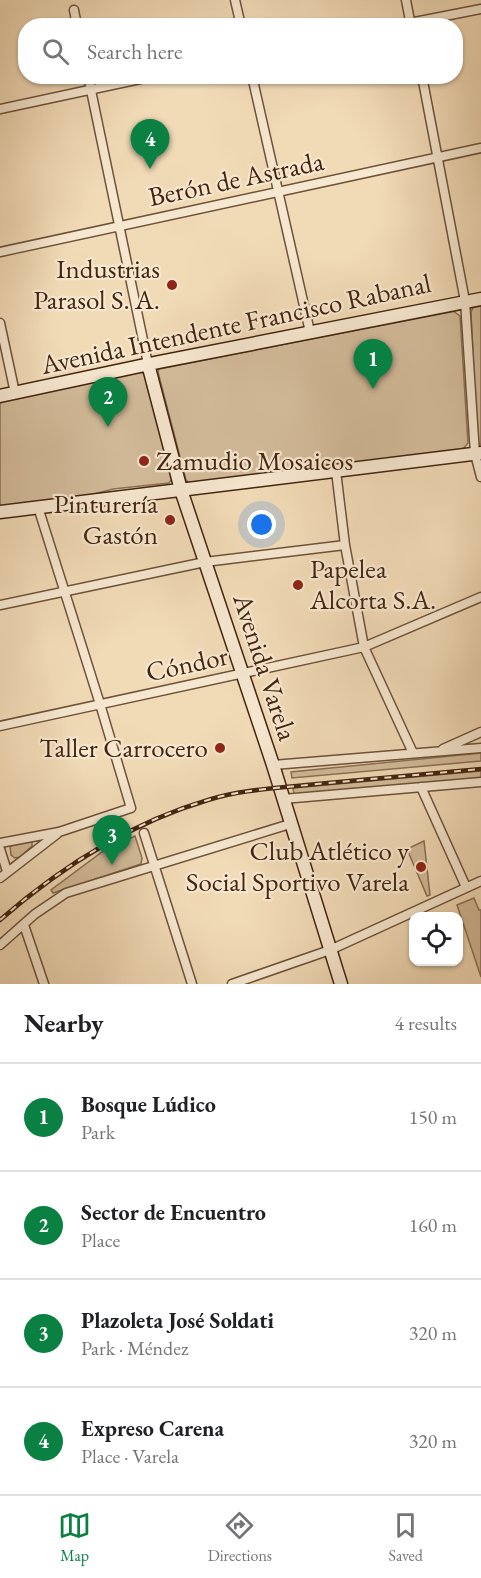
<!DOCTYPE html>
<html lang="en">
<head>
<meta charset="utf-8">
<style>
  :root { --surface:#fff; --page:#f2f2f2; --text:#202124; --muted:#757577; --line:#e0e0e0; --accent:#0b8043 }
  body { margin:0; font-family:"EB Garamond",serif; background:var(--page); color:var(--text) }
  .controls { position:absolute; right:18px; bottom:18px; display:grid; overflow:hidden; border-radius:12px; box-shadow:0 2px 4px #0004 }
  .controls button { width:54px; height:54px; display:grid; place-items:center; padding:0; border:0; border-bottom:2px solid var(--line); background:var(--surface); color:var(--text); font:30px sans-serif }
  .you { position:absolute; left:262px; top:525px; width:21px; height:21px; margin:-15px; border:4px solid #fff; border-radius:50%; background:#1a73e8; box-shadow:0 0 0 9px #1a73e833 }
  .badge { display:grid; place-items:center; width:39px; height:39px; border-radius:50%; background:var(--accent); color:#fff; font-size:20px; font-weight:700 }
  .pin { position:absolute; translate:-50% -50px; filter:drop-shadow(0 2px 3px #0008) }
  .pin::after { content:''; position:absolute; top:32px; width:21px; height:18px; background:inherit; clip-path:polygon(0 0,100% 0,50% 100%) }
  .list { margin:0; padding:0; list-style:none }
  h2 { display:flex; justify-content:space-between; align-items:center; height:78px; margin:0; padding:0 24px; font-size:26px }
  h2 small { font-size:20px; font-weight:400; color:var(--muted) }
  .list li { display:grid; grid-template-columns:39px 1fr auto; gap:18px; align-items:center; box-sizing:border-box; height:108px; padding:0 24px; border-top:2px solid var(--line) }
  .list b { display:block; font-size:22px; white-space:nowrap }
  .list p { margin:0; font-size:20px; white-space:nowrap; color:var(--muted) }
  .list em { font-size:20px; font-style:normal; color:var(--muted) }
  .icon { flex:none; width:33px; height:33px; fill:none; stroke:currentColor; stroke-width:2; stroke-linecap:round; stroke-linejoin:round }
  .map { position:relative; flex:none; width:481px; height:984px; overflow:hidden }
  .search { position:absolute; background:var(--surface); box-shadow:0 2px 4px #0004; left:18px; right:18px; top:18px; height:66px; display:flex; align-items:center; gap:15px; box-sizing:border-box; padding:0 21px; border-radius:24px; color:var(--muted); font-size:22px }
  .sheet { height:510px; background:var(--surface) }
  nav { display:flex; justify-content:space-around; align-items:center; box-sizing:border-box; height:84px; border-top:2px solid var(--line); background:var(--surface); font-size:16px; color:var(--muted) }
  nav a { display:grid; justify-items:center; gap:3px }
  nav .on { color:var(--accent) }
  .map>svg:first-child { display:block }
  .green { fill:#d3bb9a; stroke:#8b7054; stroke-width:1.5 }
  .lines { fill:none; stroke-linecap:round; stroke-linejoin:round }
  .minor-casing { stroke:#6e5239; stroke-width:11 }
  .secondary-casing { stroke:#43240f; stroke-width:15 }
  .minor { stroke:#f6e7d0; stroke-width:8 }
  .secondary { stroke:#f6e7d0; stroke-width:12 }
  .rail-casing { stroke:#43240f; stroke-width:4.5 }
  .rail { stroke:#f6e7d0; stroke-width:2; stroke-dasharray:7; stroke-linecap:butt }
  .poi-dot { fill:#8f2418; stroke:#f6e7d0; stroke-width:2 }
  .labels { text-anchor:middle; stroke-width:4.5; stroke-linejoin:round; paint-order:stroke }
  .street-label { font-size:27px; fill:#43240f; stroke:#f6e7d0 }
  .poi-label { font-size:27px; fill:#43240f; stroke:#f6e7d0; text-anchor:end }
</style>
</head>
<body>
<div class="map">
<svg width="481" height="984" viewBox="0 0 481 984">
  <rect width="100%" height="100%" fill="#f1dab6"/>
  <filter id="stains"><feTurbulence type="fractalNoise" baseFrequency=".00333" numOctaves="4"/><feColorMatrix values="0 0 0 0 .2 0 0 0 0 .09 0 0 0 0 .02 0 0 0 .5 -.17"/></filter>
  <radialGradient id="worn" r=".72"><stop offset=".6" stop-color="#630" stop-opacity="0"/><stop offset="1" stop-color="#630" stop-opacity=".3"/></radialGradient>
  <!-- green -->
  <path class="green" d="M481 304V445L477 441 471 312 474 306Z
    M453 311 460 316 468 443 464 448 458 451 190 483 186 480 158 372 159 369Z
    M137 371 143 373 146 377 172 479 169 483 113 489 90 495 0 506V401Z
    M481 753V761L292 778 291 772Z
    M481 771V778L294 794 293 788Z
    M135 836 142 858 141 864 53 893 51 890 102 852Z
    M29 841 32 842V846L20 857 15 858 11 855 10 846Z
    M424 841 430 895 427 896 407 849Z
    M474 898 479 910H481V977L457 905Z"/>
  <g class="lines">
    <!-- minor casing -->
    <g class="minor-casing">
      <path id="minor" d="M235 0 241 26
        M406 0 411 26
        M74 10 77 26
        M394 26 481 9
        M88 76 148 364
        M252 76 310 332
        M422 76 465 301 475 454 481 477
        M0 109 154 76
        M0 252 481 148
        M0 323 15 393
        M336 471 345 545 364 647 413 753
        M0 605 205 562 345 545
        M0 726 364 647 481 597
        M443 749 481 732
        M273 765 481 748
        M421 787 466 887
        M283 799 481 782
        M144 833 192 984
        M0 843 59 832 131 808 100 704 38 507
        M0 849 7 871
        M0 878 57 834
        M24 925 44 984
        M0 945 35 914 66 893 290 824
        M232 984 330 950 481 881"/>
    </g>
    <!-- secondary casing -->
    <g class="secondary-casing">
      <path id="secondary" d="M148 364 181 490 273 765 341 984
        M0 396 159 362 481 299
        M0 512 481 453"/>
    </g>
    <!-- minor -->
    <use href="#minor" class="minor"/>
    <!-- secondary -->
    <use href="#secondary" class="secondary"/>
    <!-- rail casing -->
    <g class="rail-casing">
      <path id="rail" d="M0 920C61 867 130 823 208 800 243 789 281 788 317 784 372 779 426 774 481 769"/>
    </g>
    <!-- rail -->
    <use href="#rail" class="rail"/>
  </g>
  <!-- markers -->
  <g class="poi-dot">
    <circle cx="172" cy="285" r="6"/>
    <circle cx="144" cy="461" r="6"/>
    <circle cx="170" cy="520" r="6"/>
    <circle cx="298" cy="585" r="6"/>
    <circle cx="220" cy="748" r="6"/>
    <circle cx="421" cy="867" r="6"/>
  </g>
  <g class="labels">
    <!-- street labels -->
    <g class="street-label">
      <text transform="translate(236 179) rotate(-12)" y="9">Berón de Astrada</text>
      <text transform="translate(236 324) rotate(-12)" y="9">Avenida Intendente Francisco Rabanal</text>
      <text transform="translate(187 664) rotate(-12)" y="9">Cóndor</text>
      <text transform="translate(265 667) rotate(72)" y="9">Avenida Varela</text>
    </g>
    <!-- poi labels -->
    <g class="poi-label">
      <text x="160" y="278">Industrias<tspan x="160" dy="31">Parasol S. A.</tspan></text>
      <text x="156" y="470" text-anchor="start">Zamudio Mosaicos</text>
      <text x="158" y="513">Pinturería<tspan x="158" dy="31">Gastón</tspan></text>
      <text x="310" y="578" text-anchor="start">Papelea<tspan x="310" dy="31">Alcorta S.A.</tspan></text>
      <text x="208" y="757">Taller Carrocero</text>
      <text x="409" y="860">Club Atlético y<tspan x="409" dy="31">Social Sportivo Varela</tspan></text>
    </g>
  </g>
  <rect width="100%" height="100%" filter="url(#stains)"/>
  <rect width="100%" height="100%" fill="url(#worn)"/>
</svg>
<div class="controls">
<button><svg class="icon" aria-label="locate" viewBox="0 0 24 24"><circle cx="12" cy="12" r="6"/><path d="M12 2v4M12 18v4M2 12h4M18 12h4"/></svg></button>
</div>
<div class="you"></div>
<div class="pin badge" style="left:373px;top:389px">1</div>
<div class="pin badge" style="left:108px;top:427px">2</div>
<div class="pin badge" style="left:112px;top:865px">3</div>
<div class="pin badge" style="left:150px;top:169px">4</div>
<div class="search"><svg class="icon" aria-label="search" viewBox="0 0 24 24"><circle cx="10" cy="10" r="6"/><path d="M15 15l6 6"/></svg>Search here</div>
</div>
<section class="sheet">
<h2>Nearby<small>4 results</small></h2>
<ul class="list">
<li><span class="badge">1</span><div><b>Bosque Lúdico</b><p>Park</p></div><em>150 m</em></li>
<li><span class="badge">2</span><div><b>Sector de Encuentro</b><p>Place</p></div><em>160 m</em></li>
<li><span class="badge">3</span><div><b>Plazoleta José Soldati</b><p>Park · Méndez</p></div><em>320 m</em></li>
<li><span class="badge">4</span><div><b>Expreso Carena</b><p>Place · Varela</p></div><em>320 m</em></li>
</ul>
</section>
<nav>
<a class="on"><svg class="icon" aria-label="map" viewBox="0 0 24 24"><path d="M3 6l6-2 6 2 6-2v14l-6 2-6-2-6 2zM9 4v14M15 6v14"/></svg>Map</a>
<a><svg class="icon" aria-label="directions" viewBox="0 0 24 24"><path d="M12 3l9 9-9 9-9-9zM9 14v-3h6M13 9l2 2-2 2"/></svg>Directions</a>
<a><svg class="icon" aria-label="saved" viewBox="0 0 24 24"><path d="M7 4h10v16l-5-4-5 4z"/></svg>Saved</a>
</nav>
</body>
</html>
